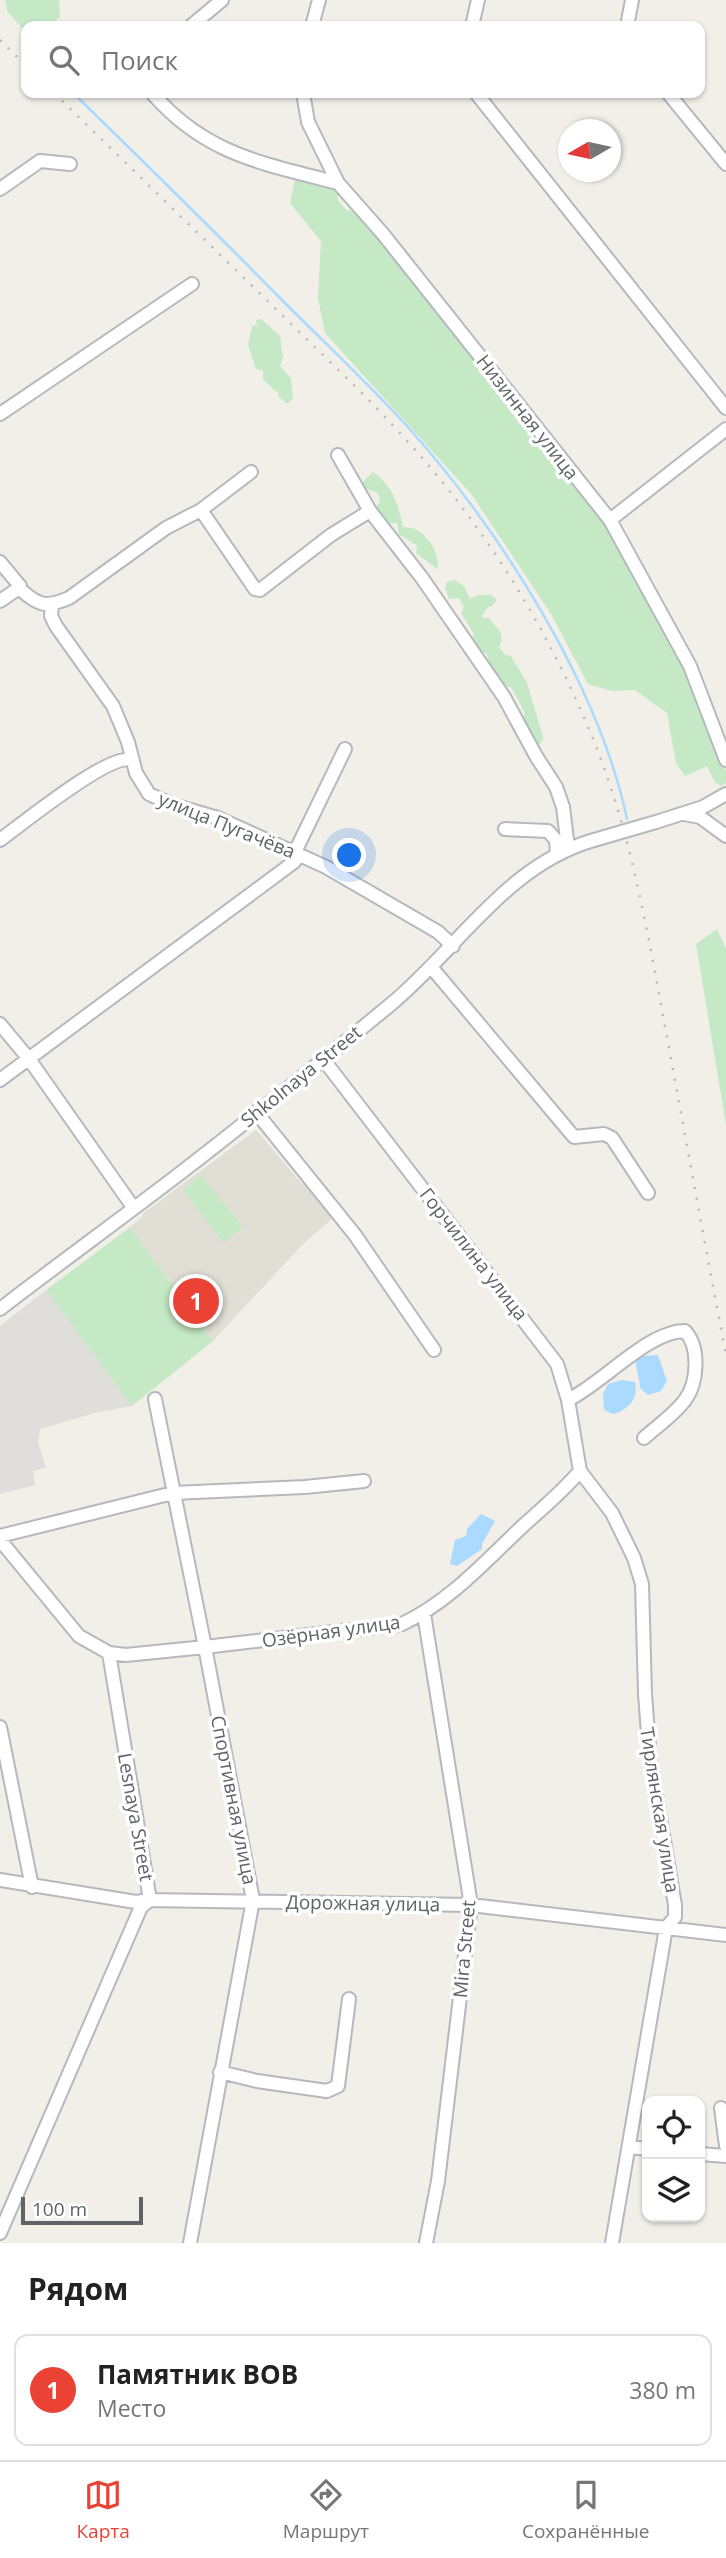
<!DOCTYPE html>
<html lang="ru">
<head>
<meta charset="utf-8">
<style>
  :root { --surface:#fff; --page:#f2f2f2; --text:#222; --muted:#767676; --line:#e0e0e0; --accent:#ea4335 }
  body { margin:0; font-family:"Open Sans",sans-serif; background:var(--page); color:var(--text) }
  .controls { position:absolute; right:21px; bottom:21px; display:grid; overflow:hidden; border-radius:14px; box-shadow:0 2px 5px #0004 }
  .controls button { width:63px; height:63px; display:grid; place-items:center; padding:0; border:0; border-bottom:2px solid var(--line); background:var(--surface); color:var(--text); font:35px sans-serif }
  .compass { position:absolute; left:558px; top:119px; width:63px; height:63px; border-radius:50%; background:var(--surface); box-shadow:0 2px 5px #0004; rotate:261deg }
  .scale { position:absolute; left:21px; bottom:18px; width:122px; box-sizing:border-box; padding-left:7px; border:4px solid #5f6368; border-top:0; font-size:19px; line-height:24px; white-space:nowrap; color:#5f6368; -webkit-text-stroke:5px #fff; paint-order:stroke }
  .you { position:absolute; left:350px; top:856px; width:24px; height:24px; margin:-18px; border:5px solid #fff; border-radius:50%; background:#1a73e8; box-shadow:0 0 0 10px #1a73e833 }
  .badge { display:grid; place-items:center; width:46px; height:46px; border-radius:50%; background:var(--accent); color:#fff; font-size:23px; font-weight:700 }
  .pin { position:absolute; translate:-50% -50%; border:4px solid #fff; box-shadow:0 2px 7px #0006 }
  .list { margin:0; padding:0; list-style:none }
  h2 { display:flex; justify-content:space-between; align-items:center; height:91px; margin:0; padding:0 28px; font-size:30px }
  h2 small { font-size:23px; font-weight:400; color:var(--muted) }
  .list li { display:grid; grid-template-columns:46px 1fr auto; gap:21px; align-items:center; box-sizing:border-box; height:112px; margin:0 14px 14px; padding:0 14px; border:2px solid var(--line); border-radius:14px }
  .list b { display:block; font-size:26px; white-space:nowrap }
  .list p { margin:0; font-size:23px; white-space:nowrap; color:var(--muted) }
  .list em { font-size:23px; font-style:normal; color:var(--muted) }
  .icon { flex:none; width:38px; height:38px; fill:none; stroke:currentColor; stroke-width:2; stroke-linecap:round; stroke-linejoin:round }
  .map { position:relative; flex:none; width:726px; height:2243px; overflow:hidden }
  .search { position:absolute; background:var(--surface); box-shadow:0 2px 5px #0004; left:21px; right:21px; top:21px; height:77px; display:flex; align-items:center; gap:18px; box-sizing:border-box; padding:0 24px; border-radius:14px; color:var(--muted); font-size:26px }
  .sheet { height:217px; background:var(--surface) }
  nav { display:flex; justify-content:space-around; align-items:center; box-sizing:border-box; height:98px; border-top:2px solid var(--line); background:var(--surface); font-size:19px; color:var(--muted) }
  nav a { display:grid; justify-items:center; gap:4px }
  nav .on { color:var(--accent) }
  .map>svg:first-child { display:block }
  .industrial { fill:#e0deda }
  .education { fill:#e1ded6 }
  .green { fill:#c5e8c5 }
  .water { fill:#aadaff }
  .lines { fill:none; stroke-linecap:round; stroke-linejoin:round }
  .stream { stroke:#aadaff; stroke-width:2.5 }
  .minor-casing { stroke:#b5b8bc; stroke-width:16 }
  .minor { stroke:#fff; stroke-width:12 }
  .rail { stroke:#b6b7b8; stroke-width:2.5; stroke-dasharray:2 9; stroke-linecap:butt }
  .minor-bridge-casing { stroke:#b5b8bc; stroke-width:16; stroke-linecap:butt }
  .minor-bridge { stroke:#fff; stroke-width:12 }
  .labels { text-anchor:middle; stroke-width:7; stroke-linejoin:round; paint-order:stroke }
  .street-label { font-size:19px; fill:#5f6368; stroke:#fff }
</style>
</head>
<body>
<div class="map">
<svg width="726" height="2243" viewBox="0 0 726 2243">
  <rect width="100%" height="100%" fill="#f1efe8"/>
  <!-- industrial -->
  <path class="industrial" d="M46 1290 132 1406 98 1412 40 1429 38 1442 46 1468 33 1471 35 1485 0 1494V1326Z"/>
  <!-- education -->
  <path class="education" d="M256 1130 302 1184 307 1181 334 1217 301 1246 213 1341 130 1227 143 1216 142 1214Z"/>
  <!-- green -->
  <path class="green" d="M3 0H59L60 17 48 26H26V33L7 11 6 2Z
    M295 179 340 190 337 199 346 210 357 212 595 506 677 646 726 771V783L721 786 715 782 707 766 685 776 676 763 667 713 635 690 612 691 588 684 551 614 472 495 325 333 318 298 321 241 290 203Z
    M261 319 280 336 283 357 280 366 291 378 293 398 287 404 279 397 278 392 274 390 263 379V371L256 369 248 345 252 326 257 325 256 320Z
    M373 472C393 486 398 504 403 527 407 528 411 527 415 529 428 535 441 555 437 569L416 553 417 545C410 543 407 537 399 535L397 523H389L386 518 376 515V507L380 502 378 493 364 488 363 482Z
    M454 580 464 586 470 599 479 595H492L497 600 492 606 488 607 482 616 485 619 488 617 501 633 502 640 499 647 505 655 511 656 527 683 543 737 540 745 532 740 522 722 525 713 511 687 500 686 490 672 487 654 476 650 472 644 474 634 461 613 464 607 459 598 449 599 445 588 447 582Z
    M717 929 726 949V1125L696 944Z
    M201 1175 243 1227 224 1243 183 1190Z
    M130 1227 213 1341 132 1406 46 1290Z"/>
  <!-- water -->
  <path class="water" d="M658 1355 667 1381 661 1391 648 1395 640 1388C640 1378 636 1372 636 1361L644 1356Z
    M622 1380 635 1382C639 1399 628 1410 613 1414L604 1410 603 1394 608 1384Z
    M481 1514 495 1521 482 1544V1549L457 1566 450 1564 455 1540 466 1536 467 1529Z"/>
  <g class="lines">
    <!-- stream -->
    <path class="stream" d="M73 93C145 163 217 234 287 305 327 345 369 384 407 426 499 529 598 683 627 819"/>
    <!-- minor casing -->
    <g class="minor-casing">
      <path id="minor" d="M191 26 222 0
        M312 26 319 0
        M472 26 478 0
        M627 26 632 0
        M152 93C206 155 262 163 338 183
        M303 93 308 122 338 183 383 234 610 520 690 666 726 760
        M476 93 726 408
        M668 93 726 164
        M0 189 40 161 70 164
        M0 414 192 284
        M338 455 370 511 422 578 504 697 536 756 556 787 563 807 568 848
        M201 510 255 589 260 590 331 535 370 511
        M610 520 726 429
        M0 562 20 586 19 588
        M0 601 19 588C38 606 46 608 69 598L166 528 201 510 251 472
        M52 605 51 616 56 626 113 706 128 742 136 773 149 794 173 805 218 818 326 867 438 932 453 946
        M684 814 700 817 726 836
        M656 822 703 807 726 794
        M505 829 548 831 556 840 557 854
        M0 840C22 824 109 753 131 760
        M294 854 345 749
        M432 968 574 1137 604 1134 612 1138 648 1193
        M0 1024 29 1059 133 1207
        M323 1059 557 1364 568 1400 580 1471 612 1513 634 1558 642 1584 645 1694 650 1759 675 1905V1917L666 1928 612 2243
        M0 1080 294 862 299 854
        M256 1112 355 1235 434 1350
        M0 1309C61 1262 122 1218 183 1171 253 1117 322 1061 390 1005 458 949 506 865 594 840
        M155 1399 205 1647 253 1900 190 2243
        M568 1400C603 1383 648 1331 685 1331 700 1347 698 1383 685 1400 675 1414 657 1426 644 1438
        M0 1536 173 1493 305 1487 364 1481
        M0 1540 79 1636 109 1653 150 1900 141 1907 0 2233
        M424 1614 471 1905 438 2181 426 2243
        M109 1653 126 1655 205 1647 402 1624C451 1601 486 1560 525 1524 544 1507 563 1491 580 1471
        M0 1727 32 1887
        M0 1880 136 1902 150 1900 471 1905 726 1935
        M220 2072 257 2081 327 2091 338 2086 349 1999
        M721 2108 726 2146
        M630 2147 647 2149
        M700 2154 726 2156"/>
    </g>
    <!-- minor -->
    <use href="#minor" class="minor"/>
    <!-- rail -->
    <path class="rail" d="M0 40 26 66
      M54 93 363 394C391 423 419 453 444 484 507 563 558 651 595 744 632 836 648 935 666 1032 686 1139 705 1247 726 1354"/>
    <!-- minor-bridge casing -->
    <g class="minor-bridge-casing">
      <path id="minor-bridge" d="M594 840 656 822"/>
    </g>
    <!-- minor-bridge -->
    <use href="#minor-bridge" class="minor-bridge"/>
  </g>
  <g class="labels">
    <!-- street labels -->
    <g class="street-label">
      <text transform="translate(528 417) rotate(52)" y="7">Низинная улица</text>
      <text transform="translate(227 825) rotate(22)" y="7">улица Пугачёва</text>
      <text transform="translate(301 1076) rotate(-39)" y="7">Shkolnaya Street</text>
      <text transform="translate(474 1254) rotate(52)" y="7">Горчилина улица</text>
      <text transform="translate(331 1631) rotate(-8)" y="7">Озёрная улица</text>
      <text transform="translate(234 1800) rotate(79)" y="7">Спортивная улица</text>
      <text transform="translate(660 1810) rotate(81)" y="7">Тирлянская улица</text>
      <text transform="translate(136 1817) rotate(80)" y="7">Lesnaya Street</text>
      <text transform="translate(363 1903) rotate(1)" y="7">Дорожная улица</text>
      <text transform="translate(464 1949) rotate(-85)" y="7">Mira Street</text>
    </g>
  </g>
</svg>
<div class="controls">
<button><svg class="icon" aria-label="locate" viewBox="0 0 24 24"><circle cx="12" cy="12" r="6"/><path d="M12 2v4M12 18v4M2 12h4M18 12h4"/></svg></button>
<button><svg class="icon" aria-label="layers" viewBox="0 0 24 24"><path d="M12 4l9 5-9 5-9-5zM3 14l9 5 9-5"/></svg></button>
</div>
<svg class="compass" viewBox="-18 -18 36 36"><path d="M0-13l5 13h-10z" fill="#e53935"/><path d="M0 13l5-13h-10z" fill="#767676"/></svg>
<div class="scale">100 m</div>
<div class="you"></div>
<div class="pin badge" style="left:196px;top:1301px">1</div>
<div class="search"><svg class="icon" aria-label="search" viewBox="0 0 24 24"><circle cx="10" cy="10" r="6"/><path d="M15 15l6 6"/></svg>Поиск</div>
</div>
<section class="sheet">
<h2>Рядом<small></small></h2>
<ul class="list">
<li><span class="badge">1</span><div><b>Памятник ВОВ</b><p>Место</p></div><em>380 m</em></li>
</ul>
</section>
<nav>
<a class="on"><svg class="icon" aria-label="map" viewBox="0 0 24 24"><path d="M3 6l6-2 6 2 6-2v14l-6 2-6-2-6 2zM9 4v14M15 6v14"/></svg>Карта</a>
<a><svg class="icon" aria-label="directions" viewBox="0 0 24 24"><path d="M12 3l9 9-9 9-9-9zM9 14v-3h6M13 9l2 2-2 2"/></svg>Маршрут</a>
<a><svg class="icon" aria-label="saved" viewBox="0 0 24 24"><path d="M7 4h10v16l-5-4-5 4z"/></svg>Сохранённые</a>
</nav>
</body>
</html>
